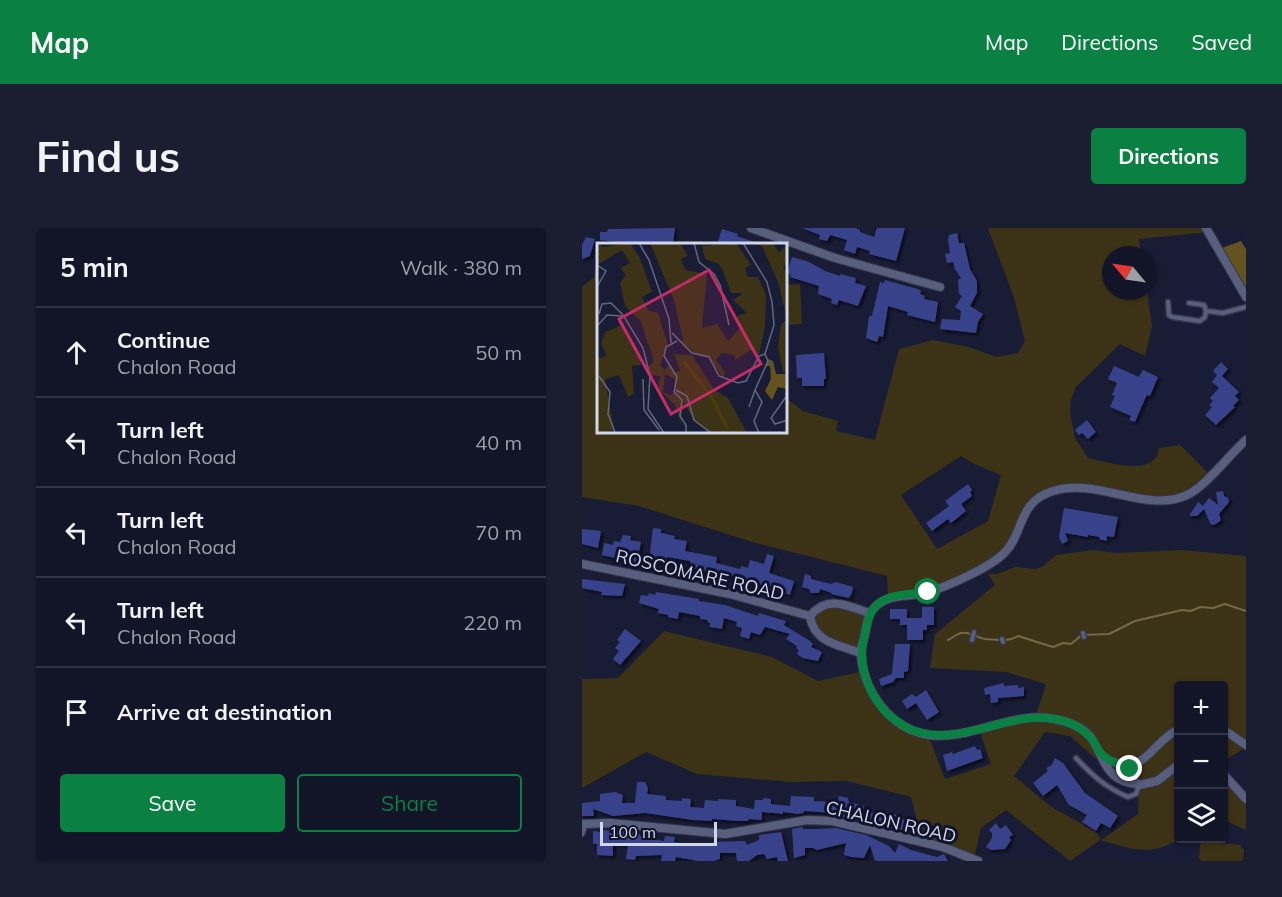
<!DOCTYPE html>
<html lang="en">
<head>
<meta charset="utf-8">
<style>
  :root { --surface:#121528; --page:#1b1e30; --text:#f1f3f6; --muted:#9c9fa8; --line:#313445; --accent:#0b8043 }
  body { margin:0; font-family:Mulish,sans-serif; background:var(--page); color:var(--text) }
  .controls { position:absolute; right:18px; bottom:18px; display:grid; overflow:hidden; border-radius:6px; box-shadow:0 2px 4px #0004 }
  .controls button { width:54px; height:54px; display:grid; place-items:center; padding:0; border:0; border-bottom:2px solid var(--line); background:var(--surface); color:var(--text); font:30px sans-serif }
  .compass { position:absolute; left:520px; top:18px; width:54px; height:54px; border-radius:50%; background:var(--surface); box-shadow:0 2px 4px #0004; rotate:299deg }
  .scale { position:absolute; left:18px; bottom:15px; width:117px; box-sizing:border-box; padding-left:6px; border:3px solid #d2d7e8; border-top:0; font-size:16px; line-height:21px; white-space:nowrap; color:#d2d7e8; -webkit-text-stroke:4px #0f132b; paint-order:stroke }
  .stop { position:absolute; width:18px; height:18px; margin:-14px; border:4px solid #0b8043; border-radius:50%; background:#fff }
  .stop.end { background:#0b8043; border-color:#fff; box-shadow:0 2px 6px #0008 }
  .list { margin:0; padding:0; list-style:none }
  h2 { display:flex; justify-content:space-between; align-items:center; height:78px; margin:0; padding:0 24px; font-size:26px }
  h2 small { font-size:20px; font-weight:400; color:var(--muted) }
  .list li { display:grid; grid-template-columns:39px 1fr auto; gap:18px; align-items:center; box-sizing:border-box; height:90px; padding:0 24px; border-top:2px solid var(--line) }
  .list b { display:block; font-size:22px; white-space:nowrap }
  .list p { margin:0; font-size:20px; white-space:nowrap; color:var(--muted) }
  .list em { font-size:20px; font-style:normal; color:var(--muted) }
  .actions { display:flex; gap:12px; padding:18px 24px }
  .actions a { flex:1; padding:14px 0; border:2px solid var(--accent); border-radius:6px; text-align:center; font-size:21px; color:var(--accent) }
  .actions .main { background:var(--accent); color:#fff }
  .icon { flex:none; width:33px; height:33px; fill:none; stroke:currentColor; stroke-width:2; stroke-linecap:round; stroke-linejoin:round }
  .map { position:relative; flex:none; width:664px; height:633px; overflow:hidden; border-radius:6px }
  header { display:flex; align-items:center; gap:36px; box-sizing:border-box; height:84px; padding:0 30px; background:var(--accent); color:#fff }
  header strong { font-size:28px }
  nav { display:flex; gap:33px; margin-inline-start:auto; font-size:21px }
  .intro { display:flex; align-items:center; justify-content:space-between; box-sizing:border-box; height:144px; padding:0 36px }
  h1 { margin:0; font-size:42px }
  .button { padding:15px 27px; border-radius:6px; background:var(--accent); color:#fff; font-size:21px; font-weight:700 }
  main { display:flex; gap:36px; padding:0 36px }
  aside { flex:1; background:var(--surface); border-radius:6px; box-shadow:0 2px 4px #0004 }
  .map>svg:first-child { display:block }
  .green { fill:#3c3215; fill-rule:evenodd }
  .forest { fill:#64521f }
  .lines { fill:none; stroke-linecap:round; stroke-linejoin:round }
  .stream { stroke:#756a48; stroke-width:2 }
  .building { fill:#39428b; filter:url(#shadow) }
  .service-casing { stroke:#36384d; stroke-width:7 }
  .minor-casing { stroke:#36384d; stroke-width:10 }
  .service { stroke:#585f7c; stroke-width:4 }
  .minor { stroke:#585f7c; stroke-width:8 }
  .route { stroke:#0b8043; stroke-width:8 }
  .labels { text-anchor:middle; stroke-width:6; stroke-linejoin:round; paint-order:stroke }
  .street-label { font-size:18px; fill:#d2d7e8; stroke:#0f132b }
  .inset-river { fill:none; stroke:#4d3c03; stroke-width:3 }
  .inset-road { fill:none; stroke:#62677d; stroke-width:1.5 }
  .view { fill:#c42b69; fill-opacity:0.15; stroke:#c42b69; stroke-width:3 }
  .inset-edge { fill:none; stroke:#d2d7e8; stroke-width:3 }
</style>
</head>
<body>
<header>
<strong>Map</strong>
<nav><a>Map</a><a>Directions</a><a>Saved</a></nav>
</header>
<div class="intro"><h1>Find us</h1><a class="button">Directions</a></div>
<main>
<aside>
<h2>5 min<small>Walk · 380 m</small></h2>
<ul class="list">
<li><svg class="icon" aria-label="ahead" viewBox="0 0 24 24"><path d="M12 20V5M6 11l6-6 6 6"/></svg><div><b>Continue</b><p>Chalon Road</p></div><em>50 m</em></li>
<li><svg class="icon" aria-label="left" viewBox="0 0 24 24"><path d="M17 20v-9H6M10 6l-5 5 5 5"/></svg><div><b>Turn left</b><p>Chalon Road</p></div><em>40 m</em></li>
<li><svg class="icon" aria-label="left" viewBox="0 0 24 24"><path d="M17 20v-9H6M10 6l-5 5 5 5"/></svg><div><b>Turn left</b><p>Chalon Road</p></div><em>70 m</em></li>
<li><svg class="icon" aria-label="left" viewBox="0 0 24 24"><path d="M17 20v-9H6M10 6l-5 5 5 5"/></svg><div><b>Turn left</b><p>Chalon Road</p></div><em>220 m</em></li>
<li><svg class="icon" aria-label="arrive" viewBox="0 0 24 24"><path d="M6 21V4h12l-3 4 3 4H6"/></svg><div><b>Arrive at destination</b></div></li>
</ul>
<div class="actions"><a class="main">Save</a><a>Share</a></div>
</aside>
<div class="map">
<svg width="664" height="633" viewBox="0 0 664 633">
  <defs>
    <filter id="shadow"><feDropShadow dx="2.5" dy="2.5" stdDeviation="1.5" flood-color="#0009"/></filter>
  </defs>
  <rect width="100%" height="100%" fill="#181c35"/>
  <!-- green -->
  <path class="green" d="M406 0H624L627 4 557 11 559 27H529V63H565L570 98 563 128 538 116 494 159 489 171 488 184 493 210 506 230C525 234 575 250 577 220L598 217 628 247 619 256 585 272 500 259 456 269 418 329 346 364 306 369 305 348 170 314 57 278 0 269V59L12 49 16 30V204H204V170L221 183 256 193 254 203 293 212 317 121 351 112 387 119 414 129 436 125 443 113 432 70ZM379 228 392 236 419 247 406 293 355 321 319 267Z
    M218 56 220 96 204 97V57Z
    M511 322 535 325 600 322 664 328V519L642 533V458H596L597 611C569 629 548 621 518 612L488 633 424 582 399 600 392 630 340 613 329 569 264 553 209 554 115 546 64 524 0 560V451L36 450 82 403 190 429 236 453 282 443 306 485 346 506 363 551 409 536 397 501 453 490 464 456 424 444 348 440 353 406 413 357 406 346H415L433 339 453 341 460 339 474 327ZM463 504 488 508 514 531 517 525 541 554 557 557 556 586 519 612 514 604 468 578 432 548Z
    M245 375 288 385 278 425 242 411 228 388Z
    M642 547 664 571V602L642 592Z
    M622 613 658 617 662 622 661 633H619L617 630 618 617Z"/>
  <!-- forest -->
  <path class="forest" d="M659 13 664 21V69L637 21Z"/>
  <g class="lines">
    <!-- stream -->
    <path class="stream" d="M366 412C370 410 375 406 379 405 388 403 395 410 403 411 414 412 426 414 436 408L471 419 481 415 489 416 500 407 527 406 553 393 600 382 609 383 618 379 631 380 643 376 664 383"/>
  </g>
  <!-- building -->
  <path class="building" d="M93 0 91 16H34V14L18 12V4H25L26 1Z
    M220 0H273L278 2V4L292 9 295 0H323L314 33 287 26 288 23 275 19 273 26 262 22 265 12 248 7 245 13 237 11 238 7Z
    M140 1 156 6 155 8 178 16H135Z
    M375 5 377 15H382L388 41 395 53V65L388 78 401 86 396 94 394 105 358 101 360 91 378 92 379 83 373 79 380 68 377 66 376 52 379 50 373 41 371 34 365 35 363 26 368 25 366 12 367 7Z
    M4 9 13 11 8 28 0 31V17Z
    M210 29 227 34 243 43 258 48V46L274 50 273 55 284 58 276 78 257 72 255 77 249 75 250 71 236 66 237 58 208 49 209 47 205 45Z
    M303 52 339 62 338 66 343 68 342 71 356 74 353 94 325 87 326 84 306 78 301 109 297 108 295 114 284 110 287 88H290L298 54 302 55Z
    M242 125 244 151H242V158H220V150H215L214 127Z
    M639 134 646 141 640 148 657 164 653 168 657 172 651 178 653 179 634 197 623 187 630 179 627 177 631 173 628 170 637 160 630 154 635 147 631 143Z
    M532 138 557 149 561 142 576 149 568 168 565 167 563 171 553 194 547 192 549 188 528 179 533 168 530 167 535 155 526 151Z
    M505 192 514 204 506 211 500 205 497 207 493 202Z
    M386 256 390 262 388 264 390 268 379 276 384 283 369 295 366 291 350 303 344 295 367 278 363 273Z
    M641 263 642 268 646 270 647 274 637 286 639 292 634 296 630 297 628 295 622 281 615 288H607L616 274 621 278 627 270 636 277 634 264Z
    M482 280 536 289 532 309 525 308V313L517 311 518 309 506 307V309L483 305 486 313 480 316 477 309Z
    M71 300 79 301V305L93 308 92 311 105 313 103 323 135 329 134 335 158 341 159 338 166 340 168 332 182 336 185 326 192 328 187 345 212 353 208 367 149 348 132 345 131 348 108 343 109 336 108 333 85 329 84 336 67 333Z
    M0 301 19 303 16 320 0 316Z
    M41 307 49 308 48 312 59 314 55 335 20 327 22 315 31 317 32 313 38 314Z
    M223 346 229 348V351L249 356 254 354 271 359 270 365 267 370 249 366 250 365 238 361 237 365H229L227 361 220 359Z
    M0 351 43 356 40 368 19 367 20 364 0 360Z
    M74 364 117 371V373L143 377 176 388 177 385 204 393 202 397 228 413 231 416 229 419 240 424 236 433 221 430 215 426 217 422 214 420 215 418 204 411 208 406 183 399 178 407 169 404 167 411 158 408 160 400 154 398 155 394 142 390 140 401 128 399V395L125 394 126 392 118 391V388L97 384 96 391 86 389V387L76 385 77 381 57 375 59 367 66 368 67 365 73 367Z
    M340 379H352V397H345V402H341V412H325V397H318V391H308V381H325V390H340Z
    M43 401 59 413 38 437 31 431 37 423 33 420 38 414 35 412Z
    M313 416H328L326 443 322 444V450H314L311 454 299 458 297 451 310 446Z
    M422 455V458L436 457V460L442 459V468L416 470V474L409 475 408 466 403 467 402 460Z
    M344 462 357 484 345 492 334 475 325 481 320 473 330 466 334 469Z
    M393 518 395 522 398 521 401 530 365 543 361 527 370 524 371 526Z
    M473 530 481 535 503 565 536 588 528 600 519 595 514 603 500 594 505 587 487 577 475 557 461 568 451 555 466 543 464 540 470 537Z
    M55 554H63L66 560 65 566 84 568V572L100 573V570L109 571 108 579 122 580 123 572 136 573V571L154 572V578L172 581 173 572H181V570L189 571V576L208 578 209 568 232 569V573L249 574V571L256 573 257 568 266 570 267 574 282 578 281 583 304 587 305 584 321 589V591L323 592 321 602H316L251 587V585L222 583V585L216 586 201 584V586L180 584V592L167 591 166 593H156L130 591V593L111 592 63 585 31 588 11 581 12 588H0V575L18 573V566L33 564 41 567 40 575H53Z
    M414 595 418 601 424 597 431 607 427 609 429 612 423 621 409 622 404 619 410 610V605L407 602Z
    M221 599V601H234L254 600 284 607 307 618 313 625 317 616 329 622 355 629 362 626 366 633H293L288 617 282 630 270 629 262 627 264 615 235 622 231 620H223V627L212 630 210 601Z
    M20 602 47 604 58 606V608L82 613 83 608 93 609 92 614 118 618V616L131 615V614L163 613 165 617 177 612V607L199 604 206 633H196L195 629 185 631 182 626 175 627 167 633H155L154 625H138V631L132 633H116L94 629 93 633H79L80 627 54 628 53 632 44 631 46 617 31 615V628L15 627V616H11V603L19 604Z"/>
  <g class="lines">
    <!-- service casing -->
    <g class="service-casing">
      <path id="service" d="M586 74 587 87 590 89 618 93 623 89 624 83 641 85 664 79
        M607 75 622 77 624 83
        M501 405 502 409
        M420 411 421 414
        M390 412 392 404
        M494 530C511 548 523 559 546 569L554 566 557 557
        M0 606 4 596"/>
    </g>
    <!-- minor casing -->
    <g class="minor-casing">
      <path id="minor" d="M169 0 253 30 358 59
        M624 0 664 69
        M0 336 148 366 228 388
        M278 425C256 416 232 415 228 388 246 366 265 378 288 385
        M596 502C578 509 567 533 550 536 538 538 524 533 517 524 514 519 512 513 508 508 498 498 486 493 472 491 431 483 389 512 347 507 308 501 282 464 279 427 278 420 282 412 283 405 285 396 286 386 292 380 307 364 328 370 347 364 366 358 406 340 420 327 443 307 434 274 471 263 516 249 564 286 605 267 624 258 647 227 664 212
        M642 502 664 517
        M518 526C526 544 534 554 555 556
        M551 536 548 548 557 557 575 553 596 537
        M642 547 664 571
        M0 596 28 595 143 606 225 592 250 593 361 619 396 633"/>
    </g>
    <!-- service -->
    <use href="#service" class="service"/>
    <!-- minor -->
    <use href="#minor" class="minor"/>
  </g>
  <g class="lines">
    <!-- route -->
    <path class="route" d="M346 364C327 367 299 364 289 385 285 392 284 403 282 411 277 431 282 450 292 468 299 481 311 492 324 499 373 524 423 482 472 491 486 493 498 498 508 509 513 513 514 519 518 524 526 535 538 536 550 536L548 541"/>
  </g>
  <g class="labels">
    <!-- street labels -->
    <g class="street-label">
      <text transform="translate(118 347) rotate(13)" y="6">ROSCOMARE ROAD</text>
      <text transform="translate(309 594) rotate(13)" y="6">CHALON ROAD</text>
    </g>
  </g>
  <!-- overview -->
  <g transform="translate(15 15)">
    <rect width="190" height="190" fill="#181c35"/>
    <path d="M0 0 6 4 33 0 43 15 55 49 45 54 51 67 61 70 71 102 63 122 68 127 72 122 78 129 83 128 77 111 95 112 117 146 131 155 150 190H114L97 177 86 159 84 180 78 162 61 146 63 133 53 132 52 123 57 118 43 77 28 63 23 40 29 32 23 25 33 20 25 7 0 22ZM68 131 78 136 77 150 73 152 66 149ZM53 0H83L91 13 84 16 88 27 110 31 105 85 120 81 131 98 144 84 140 73 150 70 136 57 146 50H134L126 28 122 21 108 16 105 3 139 0 154 22 148 25 151 34H161L169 51 168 84 161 116 154 107 138 117V112L124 110 119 117 128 129 126 135 112 114 101 112 84 99 86 97 77 57ZM155 0H176L182 10 190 1V19L186 25 191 30 190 130 186 129 181 104 184 81 190 77 181 39 165 3ZM25 82 42 110 44 122 35 123 37 151 31 154 22 132 8 136 17 187 1 190 0 111 3 115 10 113 4 100 8 89Z" fill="#3c3215" fill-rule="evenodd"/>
    <path d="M171 116 176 118 179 131H191L190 151 188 153 189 146 181 144 175 157 168 148 174 136 173 123H168Z" fill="#64521f"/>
    <path class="inset-river" d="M87 119 115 155 131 186"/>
    <path class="inset-road" d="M42 0 52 17 72 76 74 100M97 0 102 19 117 31 123 42 132 82M146 0 170 39 175 59 177 82 168 111M0 22 9 28 0 44M2 71 5 61 14 60 26 72 46 105 53 132 51 166 67 190M1 82 10 72 25 73M75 90 95 110 112 114 122 133 141 140 149 138 162 113 168 111M80 98 69 104 67 113 80 134 77 149 85 157 83 173 89 182V190M2 133 13 149 11 171 18 189M46 136 47 167 62 187M79 147 90 153 97 177 114 190M191 151 174 175 178 181 191 177M152 164 158 147M25 190H45M162 190 157 178 165 159 158 147 171 118 168 111"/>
    <path class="view" d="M112 27 164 121 74 171 22 76Z"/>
    <rect width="190" height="190" class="inset-edge"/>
  </g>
</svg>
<div class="controls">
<button>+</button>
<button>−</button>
<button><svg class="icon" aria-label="layers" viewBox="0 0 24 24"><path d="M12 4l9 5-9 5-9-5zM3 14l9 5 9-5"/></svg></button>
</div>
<svg class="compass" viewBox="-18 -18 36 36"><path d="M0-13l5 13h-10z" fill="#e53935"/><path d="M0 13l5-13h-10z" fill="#9c9fa8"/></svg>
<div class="scale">100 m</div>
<div class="stop" style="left:346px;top:364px"></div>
<div class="stop end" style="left:548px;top:541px"></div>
</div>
</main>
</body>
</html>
